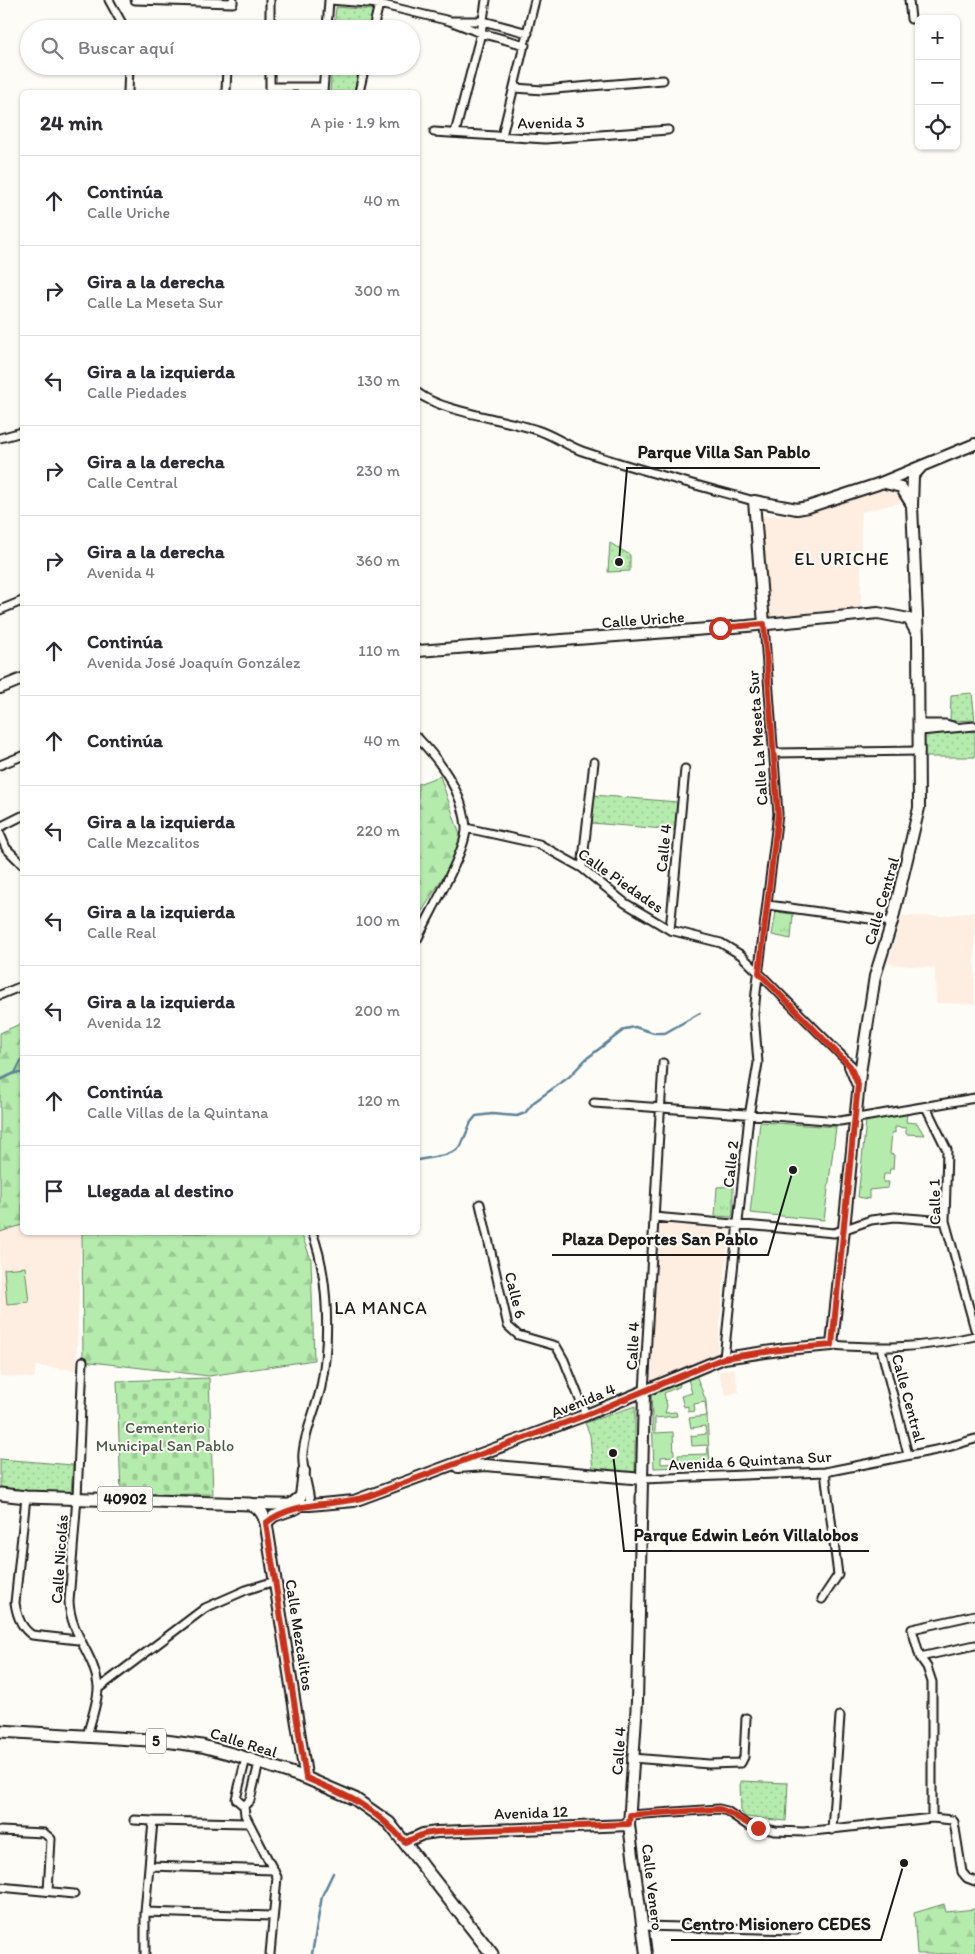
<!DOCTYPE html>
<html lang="es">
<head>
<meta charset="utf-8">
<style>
  :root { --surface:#fff; --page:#f2f2f3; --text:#2b2b33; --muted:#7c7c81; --line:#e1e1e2 }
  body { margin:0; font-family:Itim,sans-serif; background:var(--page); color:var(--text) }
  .controls { position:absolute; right:15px; top:15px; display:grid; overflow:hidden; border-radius:8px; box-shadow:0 1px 4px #0004 }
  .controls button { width:45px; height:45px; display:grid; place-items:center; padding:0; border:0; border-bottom:1px solid var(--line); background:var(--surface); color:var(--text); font:25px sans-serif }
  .stop { position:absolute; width:15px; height:15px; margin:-11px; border:4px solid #c8321e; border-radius:50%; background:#fff }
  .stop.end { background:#c8321e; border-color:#fff; box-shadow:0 1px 5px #0008 }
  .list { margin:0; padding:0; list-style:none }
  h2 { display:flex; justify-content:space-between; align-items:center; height:65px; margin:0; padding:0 20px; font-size:21px }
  h2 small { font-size:16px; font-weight:400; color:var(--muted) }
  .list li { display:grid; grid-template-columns:32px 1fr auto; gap:15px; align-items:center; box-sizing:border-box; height:90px; padding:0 20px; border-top:1px solid var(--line) }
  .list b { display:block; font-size:19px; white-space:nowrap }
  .list p { margin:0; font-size:16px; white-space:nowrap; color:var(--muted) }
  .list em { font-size:16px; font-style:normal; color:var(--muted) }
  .icon { flex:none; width:28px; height:28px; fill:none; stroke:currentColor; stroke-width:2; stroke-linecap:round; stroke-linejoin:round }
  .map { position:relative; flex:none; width:975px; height:1954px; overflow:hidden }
  .search { position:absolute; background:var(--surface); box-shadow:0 1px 4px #0004; left:20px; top:20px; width:400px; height:55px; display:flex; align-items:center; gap:12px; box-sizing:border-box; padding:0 18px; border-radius:28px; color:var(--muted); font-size:19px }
  .panel { position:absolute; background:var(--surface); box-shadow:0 1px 4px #0004; left:20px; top:90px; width:400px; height:1145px; border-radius:8px }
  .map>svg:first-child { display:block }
  .built { fill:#feede1 }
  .grass { fill:url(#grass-tufts); stroke:#688464 }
  .forest { fill:url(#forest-firs); stroke:#688464 }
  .cemetery { fill:url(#cemetery-stones); stroke:#688464 }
  .park { fill:url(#park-dots); stroke:#688464 }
  .garden { fill:#b5ebad; stroke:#688464; fill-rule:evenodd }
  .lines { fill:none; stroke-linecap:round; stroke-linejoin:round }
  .stream { stroke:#5d8397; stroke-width:2.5 }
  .street-casing { stroke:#1c1c1c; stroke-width:11 }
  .secondary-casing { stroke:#1c1c1c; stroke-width:14 }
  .primary-casing { stroke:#1c1c1c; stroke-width:15 }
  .street { stroke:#fdfcf7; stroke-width:7 }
  .secondary { stroke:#fdfcf7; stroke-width:10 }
  .primary { stroke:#fdfcf7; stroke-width:11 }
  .route { stroke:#c8321e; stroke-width:6 }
  .labels { text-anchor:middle; stroke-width:4; stroke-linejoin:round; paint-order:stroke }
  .shield { fill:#fdfcf7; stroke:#605f5e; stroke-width:1 }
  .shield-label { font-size:15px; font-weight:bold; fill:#1c1c1c }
  .street-label { font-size:16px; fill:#1c1c1c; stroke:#fdfcf7 }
  .park-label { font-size:16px; fill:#4a5a48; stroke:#fdfcf7 }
  .neighbourhood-label { font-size:18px; letter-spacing:1px; fill:#1c1c1c; stroke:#fdfcf7 }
  .leader { fill:none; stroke:#1c1c1c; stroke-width:2 }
  .callout-dot { fill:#1c1c1c; stroke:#fdfcf7; stroke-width:2 }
  .callout-label { font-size:18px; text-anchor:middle; font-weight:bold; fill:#1c1c1c; stroke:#fdfcf7; stroke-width:4; stroke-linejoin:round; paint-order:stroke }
</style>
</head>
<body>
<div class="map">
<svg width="975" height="1954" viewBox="0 0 975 1954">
  <defs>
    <pattern id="grass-tufts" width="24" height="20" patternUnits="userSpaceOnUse" patternTransform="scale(1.25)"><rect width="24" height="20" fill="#b5ebad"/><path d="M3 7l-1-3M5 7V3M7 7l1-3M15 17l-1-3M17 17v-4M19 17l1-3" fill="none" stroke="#9bc994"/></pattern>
    <pattern id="forest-firs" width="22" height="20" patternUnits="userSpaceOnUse" patternTransform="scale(1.25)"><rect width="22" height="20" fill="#b5ebad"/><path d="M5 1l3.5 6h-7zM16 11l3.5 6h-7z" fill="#9bc994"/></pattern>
    <pattern id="cemetery-stones" width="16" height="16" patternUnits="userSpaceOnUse" patternTransform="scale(1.25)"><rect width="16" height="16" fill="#b5ebad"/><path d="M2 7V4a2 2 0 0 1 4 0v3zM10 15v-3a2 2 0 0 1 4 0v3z" fill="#9bc994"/></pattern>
    <pattern id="park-dots" width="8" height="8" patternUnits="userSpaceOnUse" patternTransform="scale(1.25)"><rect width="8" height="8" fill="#b5ebad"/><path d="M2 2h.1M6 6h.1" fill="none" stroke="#9bc994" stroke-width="1.8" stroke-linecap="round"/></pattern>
  </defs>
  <rect width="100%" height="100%" fill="#fdfcf7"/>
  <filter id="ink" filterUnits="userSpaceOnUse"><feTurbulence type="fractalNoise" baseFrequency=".02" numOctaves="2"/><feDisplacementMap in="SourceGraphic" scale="10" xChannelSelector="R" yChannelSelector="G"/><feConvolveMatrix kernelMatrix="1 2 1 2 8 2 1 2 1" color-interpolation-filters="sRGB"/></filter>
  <g filter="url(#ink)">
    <!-- built -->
    <path class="built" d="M895 487 901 492 902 502 861 512V612L766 618 758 519 762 516H794Z
      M975 912V1004L936 1003 935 968 888 964 902 916H941Z
      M658 1222 729 1230 717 1354 651 1380Z
      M22 1225V1232L81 1233 76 1370 36 1366 34 1378 0 1376V1232Z
      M734 1368 739 1392 726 1395 718 1372Z"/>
    <!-- grass -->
    <path class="grass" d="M776 912 793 914 791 939 772 935Z
      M733 1186V1215L731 1217 715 1216 717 1187Z"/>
    <!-- forest -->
    <path class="forest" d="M440 776 463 844 418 918V784Z
      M22 1023V1225L0 1232V1033Z
      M82 1233H301L311 1259 314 1360 209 1376 83 1361Z
      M944 1904 946 1912 975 1909V1954H917L914 1913Z"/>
    <!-- cemetery -->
    <path class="cemetery" d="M209 1378 213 1494 121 1495 117 1381Z"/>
    <!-- park -->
    <path class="park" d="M336 7 373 10 369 29H334Z
      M332 66H360L354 92H330Z
      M610 543 630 555V571L608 572Z
      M972 693 975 720 950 721 951 695Z
      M975 730V757H924V738L928 733Z
      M593 795 677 802 676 830 591 823Z
      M635 1406V1474L593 1471 590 1435 585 1423Z
      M0 1459 73 1465 71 1493 0 1489Z
      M740 1781 788 1783 786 1821 746 1817 741 1812Z"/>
    <!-- garden -->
    <path class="garden" d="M907 1113 906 1122 917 1123 924 1135 906 1134V1128L895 1127V1133L892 1132 890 1154 894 1155 893 1169H890L889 1174H884L883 1182H889L888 1188 869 1190V1199L858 1197 866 1121Z
      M760 1122 836 1127 824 1220 750 1213Z
      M25 1267 29 1302 7 1304 4 1269Z
      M696 1375 706 1401 710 1466 654 1468 651 1393ZM688 1379 692 1393 681 1396 684 1407 688 1406V1412L695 1411 694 1404 705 1402 707 1416 689 1418 691 1428 705 1426 706 1434 691 1436 692 1446 707 1445 708 1454 678 1455V1463L661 1464V1457L674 1456 673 1432 655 1433V1418L677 1416 676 1412 665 1413 667 1406 664 1393 680 1386 679 1382Z"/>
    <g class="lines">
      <!-- stream -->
      <path class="stream" d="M15 1073H22
        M0 1080 15 1073 22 1059
        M418 1160 445 1155 455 1151 461 1146 471 1122 476 1116 492 1114 517 1116 525 1113 534 1102 569 1077 586 1059 625 1029 635 1027 654 1033H665L700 1013
        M312 1954 322 1896 333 1873"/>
      <!-- street casing -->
      <g class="street-casing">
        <path id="street" d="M109 0 125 29
          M135 0 233 3V0
          M330 0 379 4 450 21
          M909 0 911 19
          M270 29V0
          M327 29 329 0
          M373 29 380 0
          M525 45 481 33 450 21H483L528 33
          M270 87H323
          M515 88 543 90 663 80
          M128 92 129 66
          M226 92 227 66
          M270 92V66
          M323 92 325 66
          M359 92 365 66
          M434 132 545 139 668 130
          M455 133 481 33 486 0
          M502 136 535 0
          M418 393C442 412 505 419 537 430 553 435 566 445 582 451 638 470 696 485 754 501
          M0 438 22 432
          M0 610 22 601
          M920 724H946L956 727
          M920 731 975 726
          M418 738C441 762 463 793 466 827 468 848 428 916 418 938
          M774 753 920 751
          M0 765 22 756
          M0 827 22 816
          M466 828 539 844 582 868 625 903 670 930 721 943 741 955 854 1068
          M0 834 6 848 22 864
          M582 868 594 762
          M768 905 892 922
          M670 930 685 769
          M0 995 22 986
          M594 1103 840 1121 975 1098
          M926 1107 947 1150 945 1221 975 1329
          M480 1204 508 1326 518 1335 556 1346 564 1360 586 1415
          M654 1217 834 1233 871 1220 895 1217 945 1221
          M832 1345C883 1349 924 1348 975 1336
          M881 1348 908 1455
          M724 1358 749 1116 758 1063 754 1014 756 992 778 814 764 624
          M83 1361 77 1497 69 1602C71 1636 95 1655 98 1686 99 1699 90 1723 87 1736
          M644 1392 663 1063
          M643 1479 825 1472 941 1449 975 1439
          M26 1497 15 1603C17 1616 21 1628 32 1635L78 1640
          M310 1505C310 1488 301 1471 303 1453 305 1431 316 1409 321 1387 330 1341 329 1276 312 1232
          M822 1599 838 1575 825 1472
          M920 1657 975 1645
          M99 1688 205 1608 246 1590 275 1581
          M632 1758 709 1764 741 1763 744 1757 746 1718
          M259 1763 250 1800 244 1806 245 1815 277 1877 270 1954
          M244 1806 236 1799 246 1758
          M630 1815 719 1809 727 1811 747 1825 775 1831 804 1832 932 1818 952 1820 954 1822 962 1872 967 1878 975 1881
          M932 1818V1682L927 1667 920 1657 912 1629 975 1615
          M134 1820 153 1821 145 1912V1954
          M153 1821 247 1823
          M832 1830 840 1716
          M0 1831 44 1833 51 1839 48 1891
          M149 1866 274 1870
          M0 1887 74 1894
          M145 1912 272 1916
          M643 1926 796 1930"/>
      </g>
      <!-- secondary casing -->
      <g class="secondary-casing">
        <path id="secondary" d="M885 483 901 487 912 505
          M764 624 754 501 797 509 808 507 878 484 975 444
          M418 651 747 626 878 613 909 619 916 632
          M0 688 22 679
          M850 1066 857 1083
          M644 1392 637 1701 629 1825 646 1954
          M458 1467 486 1465 643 1479
          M250 1504 310 1505 354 1501 586 1415 724 1358 786 1349 832 1345 860 1073 875 976 892 922 919 808 918 637 912 506 913 476 922 466
          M290 1505 301 1496 304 1471
          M266 1523 274 1516 297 1508
          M405 1842 423 1834 437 1832 629 1825"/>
      </g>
      <!-- primary casing -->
      <g class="primary-casing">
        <path id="primary" d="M0 1494 26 1497 250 1504C260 1508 263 1513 266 1523L306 1778
          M0 1731 165 1741 202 1746 236 1755 306 1778 355 1799 389 1823 492 1954"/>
      </g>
      <!-- street -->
      <use href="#street" class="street"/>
      <!-- secondary -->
      <use href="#secondary" class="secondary"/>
      <!-- primary -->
      <use href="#primary" class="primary"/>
    </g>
  </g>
  <g class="lines" filter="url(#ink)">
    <!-- route -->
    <path class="route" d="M720 628 764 624 778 814 759 973 850 1066 858 1085 832 1345 786 1349 724 1358 586 1415 369 1496C335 1507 294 1500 266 1523L306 1778C349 1796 373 1806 405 1842L424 1834 437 1832 629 1824 630 1815 719 1809C733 1812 743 1824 758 1828"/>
  </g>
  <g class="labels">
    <!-- shield labels -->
    <g class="shield">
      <rect x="97.5" y="1486.5" width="55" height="25" rx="4"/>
      <rect x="146" y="1728.5" width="20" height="25" rx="4"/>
    </g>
    <g class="shield-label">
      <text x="125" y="1504">40902</text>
      <text x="156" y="1746">5</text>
    </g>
    <!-- street labels -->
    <g class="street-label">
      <text transform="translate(551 122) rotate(-1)" y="6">Avenida 3</text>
      <text transform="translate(643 619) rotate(-4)" y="6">Calle Uriche</text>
      <text transform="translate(757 738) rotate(-94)" y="6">Calle La Meseta Sur</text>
      <text transform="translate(663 848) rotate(-84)" y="6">Calle 4</text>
      <text transform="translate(621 880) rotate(35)" y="6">Calle Piedades</text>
      <text transform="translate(881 901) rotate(-74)" y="6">Calle Central</text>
      <text transform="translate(730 1164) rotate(-84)" y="6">Calle 2</text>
      <text transform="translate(934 1202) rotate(-91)" y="6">Calle 1</text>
      <text transform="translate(516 1295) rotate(76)" y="6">Calle 6</text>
      <text transform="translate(632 1346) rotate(-87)" y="6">Calle 4</text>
      <text transform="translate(909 1398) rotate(75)" y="6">Calle Central</text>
      <text transform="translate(583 1400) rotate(-22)" y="6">Avenida 4</text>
      <text transform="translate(750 1460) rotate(-3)" y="6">Avenida 6 Quintana Sur</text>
      <text transform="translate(59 1559) rotate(-86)" y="6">Calle Nicolás</text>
      <text transform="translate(300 1635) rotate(81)" y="6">Calle Mezcalitos</text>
      <text transform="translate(244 1742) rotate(17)" y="6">Calle Real</text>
      <text transform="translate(618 1751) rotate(-86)" y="6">Calle 4</text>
      <text transform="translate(531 1812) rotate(-2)" y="6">Avenida 12</text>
      <text transform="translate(653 1887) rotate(83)" y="6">Calle Venero</text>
    </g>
    <!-- park labels -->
    <g class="park-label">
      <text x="165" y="1433">Cementerio<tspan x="165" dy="18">Municipal San Pablo</tspan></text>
    </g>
    <!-- neighbourhood labels -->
    <g class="neighbourhood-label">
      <text x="842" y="565">EL URICHE</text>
      <text x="381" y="1314">LA MANCA</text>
    </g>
  </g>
  <!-- callouts -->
  <path class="leader" d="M619 562L627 468H820M793 1170L768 1255H552M613 1453L624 1551H869M904 1863L881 1940H671"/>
  <g class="callout-dot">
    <circle cx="619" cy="562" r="5"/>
    <circle cx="793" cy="1170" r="5"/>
    <circle cx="613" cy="1453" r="5"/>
    <circle cx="904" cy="1863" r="5"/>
  </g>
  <g class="callout-label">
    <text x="724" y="458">Parque Villa San Pablo</text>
    <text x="660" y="1245">Plaza Deportes San Pablo</text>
    <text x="746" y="1541">Parque Edwin León Villalobos</text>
    <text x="776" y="1930">Centro Misionero CEDES</text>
  </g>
</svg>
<div class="controls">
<button>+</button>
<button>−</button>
<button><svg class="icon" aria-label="locate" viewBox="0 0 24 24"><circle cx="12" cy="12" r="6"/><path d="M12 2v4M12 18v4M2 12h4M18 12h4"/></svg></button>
</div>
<div class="stop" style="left:720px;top:628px"></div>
<div class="stop end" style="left:758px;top:1828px"></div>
<div class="search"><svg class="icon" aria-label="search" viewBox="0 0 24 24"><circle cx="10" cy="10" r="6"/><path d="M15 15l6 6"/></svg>Buscar aquí</div>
<section class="panel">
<h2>24 min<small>A pie · 1.9 km</small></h2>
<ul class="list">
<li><svg class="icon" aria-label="ahead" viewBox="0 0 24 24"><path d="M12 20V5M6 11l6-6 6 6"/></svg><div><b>Continúa</b><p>Calle Uriche</p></div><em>40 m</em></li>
<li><svg class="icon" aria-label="right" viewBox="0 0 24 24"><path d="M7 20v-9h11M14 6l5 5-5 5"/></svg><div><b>Gira a la derecha</b><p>Calle La Meseta Sur</p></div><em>300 m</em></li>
<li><svg class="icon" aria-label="left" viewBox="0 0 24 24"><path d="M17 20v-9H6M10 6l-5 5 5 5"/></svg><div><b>Gira a la izquierda</b><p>Calle Piedades</p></div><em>130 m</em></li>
<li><svg class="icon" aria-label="right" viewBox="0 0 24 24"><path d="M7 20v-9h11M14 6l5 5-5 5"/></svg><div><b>Gira a la derecha</b><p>Calle Central</p></div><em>230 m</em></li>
<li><svg class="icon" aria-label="right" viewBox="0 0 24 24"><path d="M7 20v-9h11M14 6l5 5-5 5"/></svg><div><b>Gira a la derecha</b><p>Avenida 4</p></div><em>360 m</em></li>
<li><svg class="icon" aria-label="ahead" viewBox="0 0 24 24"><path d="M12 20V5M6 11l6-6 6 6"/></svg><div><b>Continúa</b><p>Avenida José Joaquín González</p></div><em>110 m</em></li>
<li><svg class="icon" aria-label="ahead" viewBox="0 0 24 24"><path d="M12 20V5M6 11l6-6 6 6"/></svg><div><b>Continúa</b></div><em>40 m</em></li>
<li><svg class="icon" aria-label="left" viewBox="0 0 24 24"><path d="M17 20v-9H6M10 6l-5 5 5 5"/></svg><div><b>Gira a la izquierda</b><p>Calle Mezcalitos</p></div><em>220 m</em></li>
<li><svg class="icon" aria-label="left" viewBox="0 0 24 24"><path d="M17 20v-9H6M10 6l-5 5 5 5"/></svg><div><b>Gira a la izquierda</b><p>Calle Real</p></div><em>100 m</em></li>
<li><svg class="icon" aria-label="left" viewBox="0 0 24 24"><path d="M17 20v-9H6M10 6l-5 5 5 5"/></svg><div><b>Gira a la izquierda</b><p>Avenida 12</p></div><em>200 m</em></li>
<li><svg class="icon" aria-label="ahead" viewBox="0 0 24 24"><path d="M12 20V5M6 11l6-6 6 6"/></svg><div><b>Continúa</b><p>Calle Villas de la Quintana</p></div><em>120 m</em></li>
<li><svg class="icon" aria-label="arrive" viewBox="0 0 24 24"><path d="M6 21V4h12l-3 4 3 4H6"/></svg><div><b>Llegada al destino</b></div></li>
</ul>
</section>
</div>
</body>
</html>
